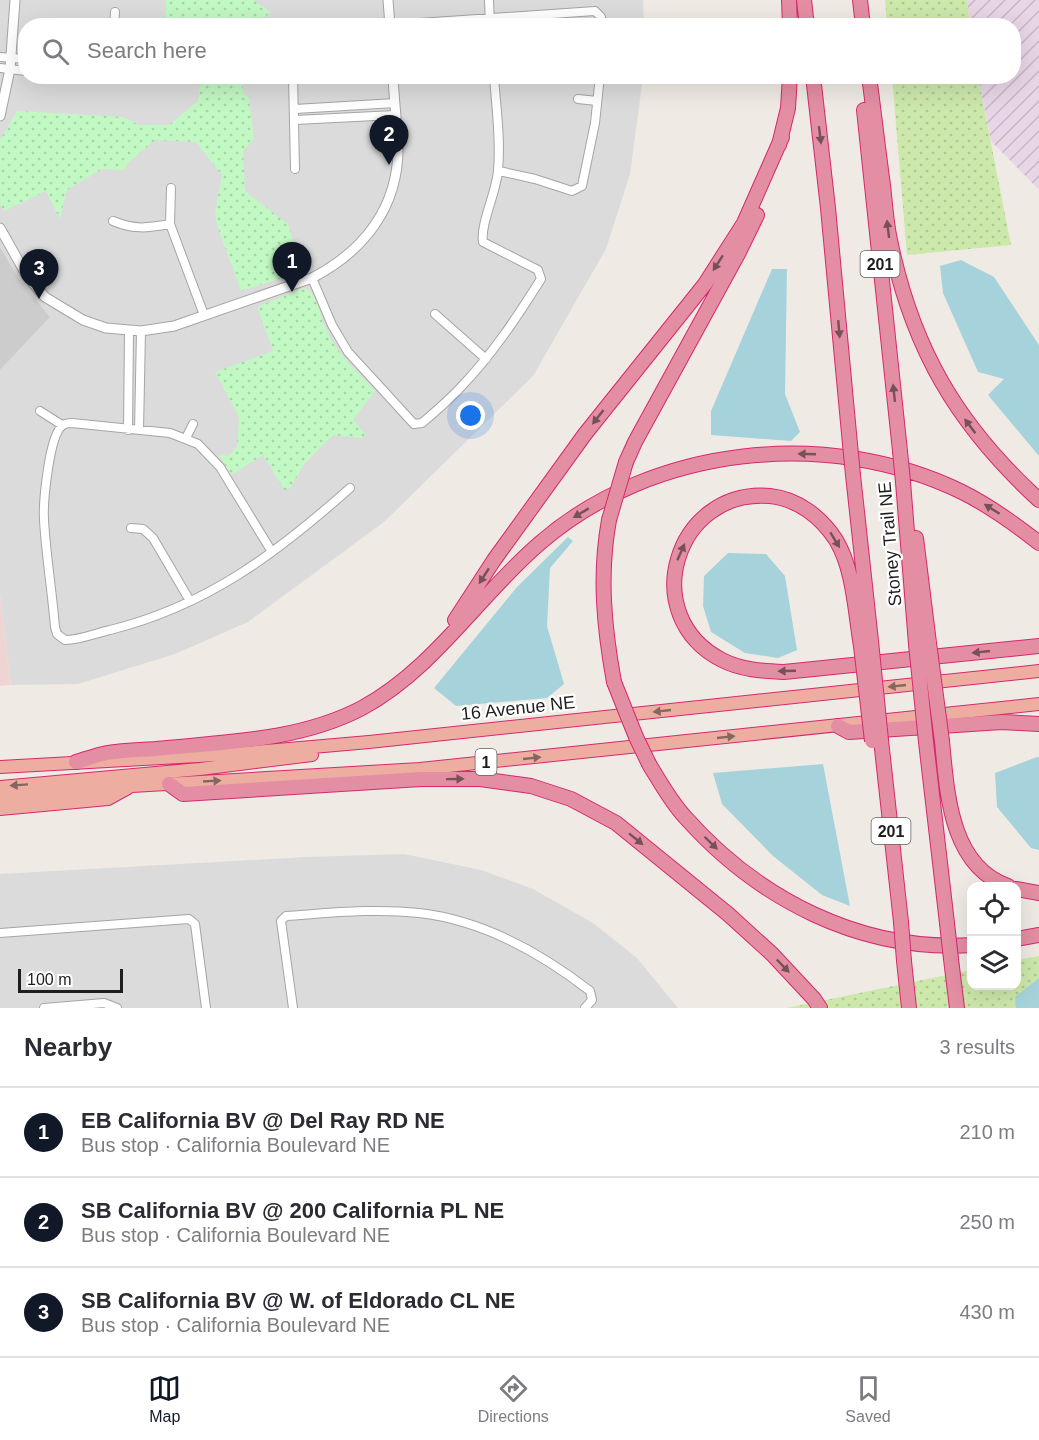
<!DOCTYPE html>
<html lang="en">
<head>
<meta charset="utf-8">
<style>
  :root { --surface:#fff; --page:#f7f7f7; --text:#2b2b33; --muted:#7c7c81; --line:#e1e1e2; --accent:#111827 }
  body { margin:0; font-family:Arial,sans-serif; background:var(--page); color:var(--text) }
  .controls { position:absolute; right:18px; bottom:18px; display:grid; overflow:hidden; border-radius:12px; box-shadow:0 6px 24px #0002 }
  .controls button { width:54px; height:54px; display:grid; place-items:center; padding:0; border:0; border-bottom:2px solid var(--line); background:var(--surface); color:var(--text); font:30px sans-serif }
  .scale { position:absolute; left:18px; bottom:15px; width:105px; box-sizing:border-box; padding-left:6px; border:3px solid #1e1e1e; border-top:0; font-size:16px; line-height:21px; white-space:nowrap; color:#1e1e1e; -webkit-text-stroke:4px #fff; paint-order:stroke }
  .you { position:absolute; left:471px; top:416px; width:21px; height:21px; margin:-15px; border:4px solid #fff; border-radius:50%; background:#1a73e8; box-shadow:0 0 0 9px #1a73e833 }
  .badge { display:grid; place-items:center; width:39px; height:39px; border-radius:50%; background:var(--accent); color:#fff; font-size:20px; font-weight:700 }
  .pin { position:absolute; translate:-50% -50px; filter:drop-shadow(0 2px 3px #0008) }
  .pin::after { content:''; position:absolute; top:32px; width:21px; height:18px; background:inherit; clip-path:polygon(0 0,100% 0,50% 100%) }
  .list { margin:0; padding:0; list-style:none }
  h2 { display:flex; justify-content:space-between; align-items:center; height:78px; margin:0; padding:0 24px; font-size:26px }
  h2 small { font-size:20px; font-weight:400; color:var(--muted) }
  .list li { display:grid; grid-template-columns:39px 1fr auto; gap:18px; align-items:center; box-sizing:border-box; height:90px; padding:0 24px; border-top:2px solid var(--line) }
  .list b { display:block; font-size:22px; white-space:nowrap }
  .list p { margin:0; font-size:20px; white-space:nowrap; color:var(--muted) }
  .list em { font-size:20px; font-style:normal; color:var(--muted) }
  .icon { flex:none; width:33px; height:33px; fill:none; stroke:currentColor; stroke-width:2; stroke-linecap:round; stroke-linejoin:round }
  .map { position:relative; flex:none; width:1039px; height:1008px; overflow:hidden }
  .search { position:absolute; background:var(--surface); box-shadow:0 6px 24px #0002; left:18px; right:18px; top:18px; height:66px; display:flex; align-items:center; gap:15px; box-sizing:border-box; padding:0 21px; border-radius:24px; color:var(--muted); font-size:22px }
  .sheet { height:348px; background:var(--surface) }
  nav { display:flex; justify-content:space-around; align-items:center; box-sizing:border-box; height:84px; border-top:2px solid var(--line); background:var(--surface); font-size:16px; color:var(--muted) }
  nav a { display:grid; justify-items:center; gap:3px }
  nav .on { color:var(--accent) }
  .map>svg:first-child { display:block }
  .residential { fill:#dcdbdb }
  .commercial { fill:#efd4d4 }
  .industrial { fill:url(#industrial-furrows) }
  .religious { fill:#ccc }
  .grass { fill:url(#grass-dots) }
  .park { fill:url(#park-dots) }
  .water { fill:#a6d3db }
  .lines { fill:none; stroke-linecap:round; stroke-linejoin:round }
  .minor-casing { stroke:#a5a5a5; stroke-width:10 }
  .tertiary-casing { stroke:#a5a5a5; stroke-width:11 }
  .trunk-casing { stroke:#d6286f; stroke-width:14 }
  .motorway-casing { stroke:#d6286f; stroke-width:16 }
  .minor { stroke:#fff; stroke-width:8 }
  .tertiary { stroke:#fff; stroke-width:9 }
  .trunk { stroke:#eeada1; stroke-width:12 }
  .motorway { stroke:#e48ea3; stroke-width:14 }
  .motorway-bridge-casing { stroke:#d6286f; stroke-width:16; stroke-linecap:butt }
  .motorway-bridge { stroke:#e48ea3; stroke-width:14 }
  .oneway { fill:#77505a }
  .oneway2 { fill:#866660 }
  .labels { text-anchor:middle; stroke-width:4.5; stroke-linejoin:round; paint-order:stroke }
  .shield { fill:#fff; stroke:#626262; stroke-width:1.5 }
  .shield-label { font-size:16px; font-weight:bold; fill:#1e1e1e }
  .street-label { font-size:18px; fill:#1e1e1e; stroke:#fff }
</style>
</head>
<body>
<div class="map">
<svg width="1039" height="1008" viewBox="0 0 1039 1008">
  <defs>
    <pattern id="industrial-furrows" width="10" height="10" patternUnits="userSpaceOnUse" patternTransform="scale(1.5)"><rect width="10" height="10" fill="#e8d6e6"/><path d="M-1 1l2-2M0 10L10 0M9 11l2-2" fill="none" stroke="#c7b7c5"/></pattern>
    <pattern id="grass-dots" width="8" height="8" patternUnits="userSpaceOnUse" patternTransform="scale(1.5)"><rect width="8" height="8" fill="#cde8ab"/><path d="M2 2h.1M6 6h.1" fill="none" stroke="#b0c793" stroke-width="1.8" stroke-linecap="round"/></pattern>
    <pattern id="park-dots" width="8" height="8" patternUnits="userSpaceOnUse" patternTransform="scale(1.5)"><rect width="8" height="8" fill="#c2f8c3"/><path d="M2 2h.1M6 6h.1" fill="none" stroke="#a6d4a7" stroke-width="1.8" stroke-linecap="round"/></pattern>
  </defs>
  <rect width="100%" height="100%" fill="#efebe4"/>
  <!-- residential -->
  <path class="residential" d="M0 0H643L644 26H26V76L643 77 630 174 606 249 533 376 384 522 248 622 175 654 78 684 11 685 0 595V370L50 317 19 279 0 247Z
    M404 854 481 870 533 889 593 923 637 958 678 1008H0V874L306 857Z"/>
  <!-- commercial -->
  <path class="commercial" d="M0 595 11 685 0 686Z"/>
  <!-- industrial -->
  <path class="industrial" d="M967 0H1039V190L991 141 978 77 1014 76V26L970 25Z"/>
  <!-- religious -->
  <path class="religious" d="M0 247 19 279 50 317 0 370Z"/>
  <!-- grass -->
  <path class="grass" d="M885 0H967L970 25H887Z
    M892 77H978L1011 245 907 255Z
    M1039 956V1008H787L971 970 972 986H1016L1017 960Z"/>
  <!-- park -->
  <path class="park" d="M166 0H253L271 12 254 25H166Z
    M201 77H242L243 92 249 99 254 139 243 151 245 191 288 224 303 271 241 291 217 225 215 212 222 175 196 142 155 140 127 164 125 170 102 169 67 190 60 219 46 191 4 211 0 204V140L17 111 123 117 139 125H169L198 101Z
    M306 288C319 298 319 314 326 329 336 353 358 372 375 391L353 420 366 435 361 438 333 435 304 464 291 487 285 491 263 455 231 475 219 455 228 456 237 447 239 417 215 372 273 351 257 307 301 289Z"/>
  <!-- water -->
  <path class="water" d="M961 260 994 277 1039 345V456L988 395 1004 379 978 372 943 293 940 266Z
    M772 269H787L785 394 800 432 791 441 711 435V411Z
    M568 537 573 541 550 568 547 626 564 684 547 698 456 706 434 688 517 587Z
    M728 553 766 554 785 576 797 650 778 658 745 653 711 632 703 606 704 576Z
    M1037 757H1039V850L1031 848 997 807 995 773Z
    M823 764 850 906 822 895 773 856 722 804 713 773Z
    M1039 978V1008H1016L1015 997Z"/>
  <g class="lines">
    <!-- minor casing -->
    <g class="minor-casing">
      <path id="minor" d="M489 0 490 26
        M390 25 595 11 601 17V26
        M114 26 115 12
        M0 57 26 59
        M0 68 26 71
        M293 76 295 169
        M578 99 597 101
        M295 109 395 103
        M295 120 395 115
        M499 171 535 179 572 191 582 186 595 123 600 76
        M171 188 170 224 204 315
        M113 221C135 230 147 228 170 224
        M312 278 332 325 348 352 414 424 422 423C435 412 448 401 460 388 492 355 517 317 541 279L538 270 483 242C480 224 497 191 498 170 501 139 496 107 494 76
        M435 314 486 359
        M40 411 62 425
        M128 430 129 331
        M139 430 141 331
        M186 438 193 424
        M131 528 143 529 153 538 190 601
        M272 552 220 467 198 444 170 433 72 423C68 423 66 423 63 425 49 434 43 503 44 520 46 555 52 591 55 627L57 634 65 640C80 640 96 633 110 630 207 606 277 553 350 488
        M0 933 189 919 195 924 206 1008
        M44 1008 104 1003 117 1008
        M293 1008 281 921 286 916C330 913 375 908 419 913 482 920 541 953 590 991L592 1000 585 1008"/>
    </g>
    <!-- tertiary casing -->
    <g class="tertiary-casing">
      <path id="tertiary" d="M388 0 390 26
        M0 116 10 69 15 0
        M0 228 27 276 45 297 83 320 106 328 141 331 174 326 312 278C364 251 399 207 398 146 397 123 394 99 393 76"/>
    </g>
    <!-- trunk casing -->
    <g class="trunk-casing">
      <path id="trunk" d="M0 767 233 754 369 742 1039 671
        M0 787 200 769 312 755
        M0 798 132 786 420 769 1039 704
        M0 809 108 799 128 788"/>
    </g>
    <!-- motorway casing -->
    <g class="motorway-casing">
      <path id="motorway" d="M789 0 790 26
        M804 0 807 26
        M860 0 863 26
        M813 76 828 208 850 444
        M869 76C874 113 878 149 883 185 885 203 886 222 890 240 912 348 957 425 1039 500
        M864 110 900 451
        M779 145 788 108 790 76
        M626 462 635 442 738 254 757 215
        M853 475 871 641
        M903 482 916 644
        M609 520C599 575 604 627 614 682
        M916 538 929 643
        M455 620 494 560 585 434 705 284 744 223 782 137
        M861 646C855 611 854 570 836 540 821 517 798 499 770 496 675 488 636 616 722 660 741 670 763 671 784 672L1039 646
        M838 726 849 732 1002 722 1039 724
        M881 740 901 922
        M942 741C947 792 950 866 1008 886
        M926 742 947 923
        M76 762C86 759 97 755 107 753 123 750 140 750 156 749 225 742 299 741 362 708 434 669 479 595 540 543 653 445 829 427 962 492 990 506 1015 524 1039 543
        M649 764C660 782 671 802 685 817 758 899 860 952 972 945
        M169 784 183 794 421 779H480L531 786 571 799 616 823 728 914 772 954 814 999 820 1008
        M1016 889 1039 893
        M1016 939 1039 935
        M951 959 957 1008
        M904 961 909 1008"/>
    </g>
    <!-- minor -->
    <use href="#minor" class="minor"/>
    <!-- tertiary -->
    <use href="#tertiary" class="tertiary"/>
    <!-- trunk -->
    <use href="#trunk" class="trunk"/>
    <!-- motorway -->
    <use href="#motorway" class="motorway"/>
    <!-- motorway-bridge casing -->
    <g class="motorway-bridge-casing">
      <path id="motorway-bridge" d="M850 444 853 475
        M900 451 903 482
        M609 520 626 462
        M871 641 881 740
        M929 643 942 741
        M916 644 926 742
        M861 646 872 741
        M614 682 636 737 649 764
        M901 922 904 961
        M947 923 951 959"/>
    </g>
    <!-- motorway-bridge -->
    <use href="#motorway-bridge" class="motorway-bridge"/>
  </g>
  <!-- one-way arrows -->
  <defs><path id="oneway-solid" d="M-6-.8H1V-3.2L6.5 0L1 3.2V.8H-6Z" transform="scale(1.5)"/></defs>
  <g class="oneway">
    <use href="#oneway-solid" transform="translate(820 135) rotate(83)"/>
    <use href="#oneway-solid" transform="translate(888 229) rotate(-97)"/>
    <use href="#oneway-solid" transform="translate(718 263) rotate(123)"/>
    <use href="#oneway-solid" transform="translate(839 329) rotate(85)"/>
    <use href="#oneway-solid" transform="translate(894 393) rotate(-96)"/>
    <use href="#oneway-solid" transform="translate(598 417) rotate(128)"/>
    <use href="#oneway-solid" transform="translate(970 426) rotate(-127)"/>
    <use href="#oneway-solid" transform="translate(807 454) rotate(-178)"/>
    <use href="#oneway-solid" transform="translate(992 509) rotate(-148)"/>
    <use href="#oneway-solid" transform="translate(581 513) rotate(149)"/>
    <use href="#oneway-solid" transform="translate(835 540) rotate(59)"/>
    <use href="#oneway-solid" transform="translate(681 552) rotate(-66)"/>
    <use href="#oneway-solid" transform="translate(484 576) rotate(123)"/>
    <use href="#oneway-solid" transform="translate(981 652) rotate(174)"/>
    <use href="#oneway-solid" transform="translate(787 671) rotate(178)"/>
    <use href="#oneway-solid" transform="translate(455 779) rotate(-1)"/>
    <use href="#oneway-solid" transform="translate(636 839) rotate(39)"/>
    <use href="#oneway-solid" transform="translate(711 843) rotate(44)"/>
    <use href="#oneway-solid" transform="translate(783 966) rotate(46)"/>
  </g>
  <g class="oneway2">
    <use href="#oneway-solid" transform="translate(897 686) rotate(174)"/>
    <use href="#oneway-solid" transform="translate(662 711) rotate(174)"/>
    <use href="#oneway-solid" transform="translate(726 737) rotate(-6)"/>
    <use href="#oneway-solid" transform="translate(532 758) rotate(-6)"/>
    <use href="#oneway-solid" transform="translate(212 781) rotate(-3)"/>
    <use href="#oneway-solid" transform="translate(19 785) rotate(176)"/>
  </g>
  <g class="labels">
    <!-- shield labels -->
    <g class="shield">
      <rect x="860.5" y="251" width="39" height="26" rx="4.5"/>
      <rect x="475.5" y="749" width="21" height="26" rx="4.5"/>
      <rect x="871.5" y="818" width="39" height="26" rx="4.5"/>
    </g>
    <g class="shield-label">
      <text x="880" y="270">201</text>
      <text x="486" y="768">1</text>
      <text x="891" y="837">201</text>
    </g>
    <!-- street labels -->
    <g class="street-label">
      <text transform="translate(890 544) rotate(-95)" y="6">Stoney Trail NE</text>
      <text transform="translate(518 708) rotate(-6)" y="6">16 Avenue NE</text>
    </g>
  </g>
</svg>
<div class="controls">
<button><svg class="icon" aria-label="locate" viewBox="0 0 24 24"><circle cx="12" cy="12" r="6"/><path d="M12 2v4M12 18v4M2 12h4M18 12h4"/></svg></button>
<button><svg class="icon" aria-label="layers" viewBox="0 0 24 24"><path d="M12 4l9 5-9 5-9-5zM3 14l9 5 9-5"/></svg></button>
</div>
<div class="scale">100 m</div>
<div class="you"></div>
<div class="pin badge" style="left:292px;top:292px">1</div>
<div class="pin badge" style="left:389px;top:165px">2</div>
<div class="pin badge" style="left:39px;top:299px">3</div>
<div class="search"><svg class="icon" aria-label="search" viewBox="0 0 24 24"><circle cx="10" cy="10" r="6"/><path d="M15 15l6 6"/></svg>Search here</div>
</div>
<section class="sheet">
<h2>Nearby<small>3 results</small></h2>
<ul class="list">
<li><span class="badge">1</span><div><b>EB California BV @ Del Ray RD NE</b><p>Bus stop · California Boulevard NE</p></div><em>210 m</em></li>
<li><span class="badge">2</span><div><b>SB California BV @ 200 California PL NE</b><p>Bus stop · California Boulevard NE</p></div><em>250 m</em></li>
<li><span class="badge">3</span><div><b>SB California BV @ W. of Eldorado CL NE</b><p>Bus stop · California Boulevard NE</p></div><em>430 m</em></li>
</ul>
</section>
<nav>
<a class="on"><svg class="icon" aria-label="map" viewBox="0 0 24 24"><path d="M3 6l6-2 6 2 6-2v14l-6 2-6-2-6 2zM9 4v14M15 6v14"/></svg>Map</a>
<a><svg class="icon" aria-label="directions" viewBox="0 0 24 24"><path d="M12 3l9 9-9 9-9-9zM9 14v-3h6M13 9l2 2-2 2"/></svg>Directions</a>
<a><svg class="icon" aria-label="saved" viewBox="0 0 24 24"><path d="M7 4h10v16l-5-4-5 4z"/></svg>Saved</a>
</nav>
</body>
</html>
